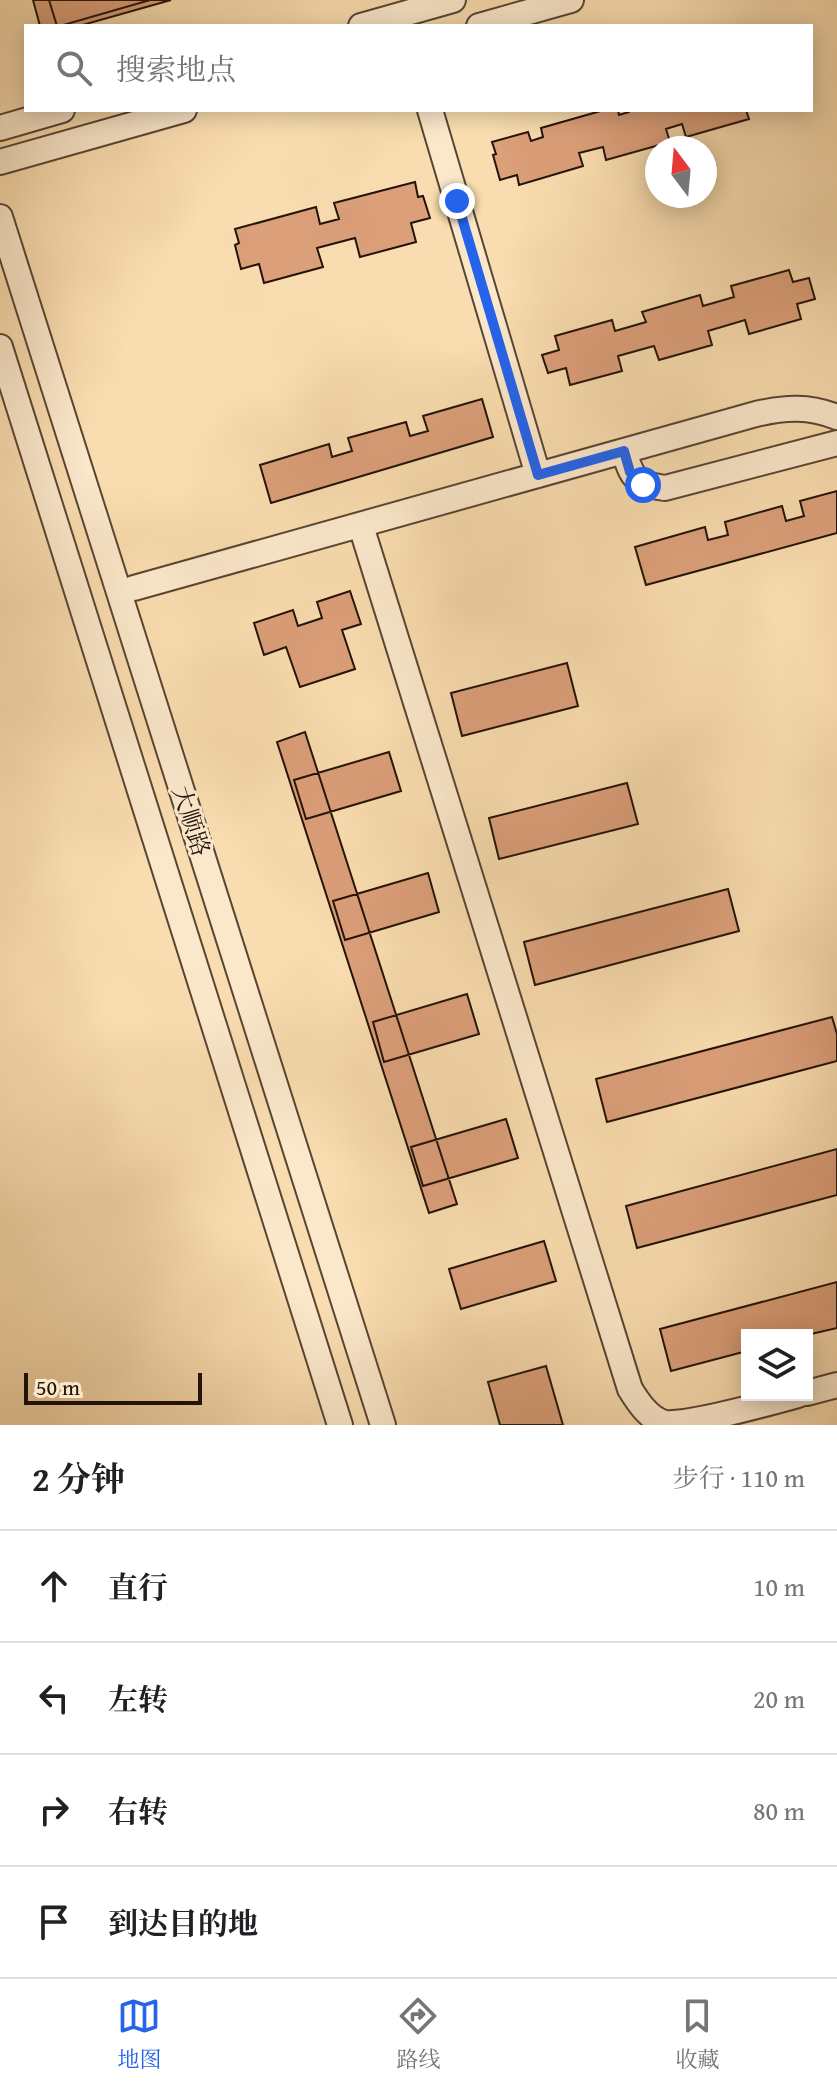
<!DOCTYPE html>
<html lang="zh">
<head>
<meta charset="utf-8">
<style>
  :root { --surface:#fff; --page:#f2f2f2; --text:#202124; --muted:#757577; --line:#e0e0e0; --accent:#2563eb }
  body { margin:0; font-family:"Gentium Book Plus","Noto Serif SC",serif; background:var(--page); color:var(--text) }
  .controls { position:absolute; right:24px; bottom:24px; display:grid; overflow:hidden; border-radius:0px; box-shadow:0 4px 20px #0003 }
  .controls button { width:72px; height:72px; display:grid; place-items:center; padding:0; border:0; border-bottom:2px solid var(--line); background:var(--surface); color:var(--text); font:40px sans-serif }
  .compass { position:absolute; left:645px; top:136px; width:72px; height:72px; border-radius:50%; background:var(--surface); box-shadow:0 4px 20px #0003; rotate:344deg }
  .scale { position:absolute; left:24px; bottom:20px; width:178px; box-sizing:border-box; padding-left:8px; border:4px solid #23130a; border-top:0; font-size:22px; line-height:28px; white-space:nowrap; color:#23130a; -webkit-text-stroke:6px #fbe8cb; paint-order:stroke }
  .stop { position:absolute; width:24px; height:24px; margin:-18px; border:6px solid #2563eb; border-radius:50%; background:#fff }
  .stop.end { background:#2563eb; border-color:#fff; box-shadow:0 2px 8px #0008 }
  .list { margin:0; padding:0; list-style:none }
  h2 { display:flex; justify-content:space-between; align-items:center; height:104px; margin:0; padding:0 32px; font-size:34px }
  h2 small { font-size:26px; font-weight:400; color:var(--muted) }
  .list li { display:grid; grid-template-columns:52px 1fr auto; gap:24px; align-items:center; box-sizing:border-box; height:112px; padding:0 32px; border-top:2px solid var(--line) }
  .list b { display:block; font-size:30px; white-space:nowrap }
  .list em { font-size:26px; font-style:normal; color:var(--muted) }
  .icon { flex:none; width:44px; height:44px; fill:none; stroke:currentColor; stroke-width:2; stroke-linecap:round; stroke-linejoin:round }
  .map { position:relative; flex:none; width:837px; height:1425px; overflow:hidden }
  .search { position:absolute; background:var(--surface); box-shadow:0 4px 20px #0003; left:24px; right:24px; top:24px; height:88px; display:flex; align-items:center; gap:20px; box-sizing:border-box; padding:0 28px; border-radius:0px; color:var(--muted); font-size:30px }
  .sheet { height:552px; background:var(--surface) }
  nav { display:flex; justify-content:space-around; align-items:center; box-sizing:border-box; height:112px; border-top:2px solid var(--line); background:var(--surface); font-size:22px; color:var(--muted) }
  nav a { display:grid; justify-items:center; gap:4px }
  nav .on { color:var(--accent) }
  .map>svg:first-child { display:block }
  .building { fill:#db9f79; stroke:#23130a; stroke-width:2 }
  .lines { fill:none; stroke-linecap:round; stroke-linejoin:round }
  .minor-casing { stroke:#584533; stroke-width:28 }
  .minor { stroke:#fbe8cb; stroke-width:24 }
  .route { stroke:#2563eb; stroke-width:10 }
  .labels { text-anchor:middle; stroke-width:6; stroke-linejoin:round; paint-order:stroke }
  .street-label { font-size:24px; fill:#23130a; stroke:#fbe8cb }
</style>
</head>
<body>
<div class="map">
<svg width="837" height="1425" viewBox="0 0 837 1425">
  <rect width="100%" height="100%" fill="#f9dcaf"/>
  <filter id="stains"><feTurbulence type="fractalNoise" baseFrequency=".0025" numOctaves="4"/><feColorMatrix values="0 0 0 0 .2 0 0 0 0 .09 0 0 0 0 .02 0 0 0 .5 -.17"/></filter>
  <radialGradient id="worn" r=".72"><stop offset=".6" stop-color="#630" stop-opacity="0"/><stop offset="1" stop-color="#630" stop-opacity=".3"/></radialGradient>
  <!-- building -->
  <path class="building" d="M33 0H171L79 26H40Z
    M49 0H150L60 26H57Z
    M604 110H618L619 115 629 112V110H746L749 119 686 137 682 124 666 129 670 142 606 160 603 147 579 153 583 166 519 185 517 175 500 180 493 155 496 154 492 142 528 132 531 141 543 137 541 128Z
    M415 182 418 197 423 196 430 218 411 223 416 242 360 257 355 238 317 248 323 267 264 283 259 264 241 269 235 245 239 243 235 229 316 207 320 224 339 219 334 203Z
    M789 270 793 282 809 278 815 299 797 304 801 319 749 334 745 320 708 331 712 345 659 360 654 346 618 356 622 371 570 385 566 368 548 373 542 355 559 350 555 336 612 320 615 331 646 322 642 312 700 295 703 306 734 297 731 286Z
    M482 399 493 437 271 503 260 465 329 444 332 457 352 451 348 438 406 422 410 436 428 431 423 416Z
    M837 491V533L646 585 635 547 705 527 708 540 728 535 725 522 782 506 786 521 804 516 800 501Z
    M350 591 361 624 342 630 355 669 300 687 286 647 264 655 254 623 293 610 298 626 322 618 317 602Z
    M567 663 578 706 462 736 451 693Z
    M305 732 457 1204 429 1213 277 742Z
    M389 752 401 791 306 819 294 780Z
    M627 783 638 824 499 859 489 818Z
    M428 873 439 912 345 940 333 901Z
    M728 889 739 931 535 985 524 942Z
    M467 994 479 1034 384 1062 373 1022Z
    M832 1017 837 1034V1061L607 1122 596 1079Z
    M506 1119 518 1158 423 1186 411 1147Z
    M837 1149V1195L637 1248 626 1206Z
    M544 1241 556 1281 461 1309 449 1269Z
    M837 1282V1328L807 1335H747V1351L671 1371 660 1329Z
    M546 1366 563 1425H500L488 1382Z"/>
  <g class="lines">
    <!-- minor casing -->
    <g class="minor-casing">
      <path id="minor" d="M361 26 453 0
        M479 26 571 0
        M430 110 538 475
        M0 128 62 110
        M0 162 184 110
        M0 217 383 1425
        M0 347 340 1425
        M624 451C632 479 636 484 665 488L837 443
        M361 526 630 1389C638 1402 649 1419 665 1423 691 1425 769 1403 798 1395
        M134 588 756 414C786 407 809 406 837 417
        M807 1393 837 1385"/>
    </g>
    <!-- minor -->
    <use href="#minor" class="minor"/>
  </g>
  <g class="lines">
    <!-- route -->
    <path class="route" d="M457 201 538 475 624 451 630 472 643 485"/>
  </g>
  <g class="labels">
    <!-- street labels -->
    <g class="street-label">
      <text transform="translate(191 821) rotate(72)" y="8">大顺路</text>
    </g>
  </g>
  <rect width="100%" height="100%" filter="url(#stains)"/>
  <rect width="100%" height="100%" fill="url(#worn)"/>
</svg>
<div class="controls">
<button><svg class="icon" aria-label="layers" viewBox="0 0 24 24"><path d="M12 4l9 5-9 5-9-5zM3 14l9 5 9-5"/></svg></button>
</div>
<svg class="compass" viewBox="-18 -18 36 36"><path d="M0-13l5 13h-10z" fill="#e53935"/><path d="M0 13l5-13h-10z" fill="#757577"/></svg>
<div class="scale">50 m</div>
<div class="stop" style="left:643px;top:485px"></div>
<div class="stop end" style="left:457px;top:201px"></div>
<div class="search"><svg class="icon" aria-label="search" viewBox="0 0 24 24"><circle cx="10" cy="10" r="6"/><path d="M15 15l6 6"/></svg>搜索地点</div>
</div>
<section class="sheet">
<h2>2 分钟<small>步行 · 110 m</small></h2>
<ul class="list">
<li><svg class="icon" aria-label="ahead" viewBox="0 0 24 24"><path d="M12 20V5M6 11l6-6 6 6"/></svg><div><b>直行</b></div><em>10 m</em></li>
<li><svg class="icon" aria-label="left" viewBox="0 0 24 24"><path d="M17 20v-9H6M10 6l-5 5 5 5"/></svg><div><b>左转</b></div><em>20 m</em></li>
<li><svg class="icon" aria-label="right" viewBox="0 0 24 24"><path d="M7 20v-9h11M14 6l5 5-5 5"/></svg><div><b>右转</b></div><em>80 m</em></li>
<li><svg class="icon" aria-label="arrive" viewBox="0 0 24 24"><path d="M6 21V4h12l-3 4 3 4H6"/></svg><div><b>到达目的地</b></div></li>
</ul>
</section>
<nav>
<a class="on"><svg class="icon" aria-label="map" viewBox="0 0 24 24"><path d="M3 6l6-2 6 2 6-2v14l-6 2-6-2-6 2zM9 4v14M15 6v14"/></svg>地图</a>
<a><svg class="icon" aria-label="directions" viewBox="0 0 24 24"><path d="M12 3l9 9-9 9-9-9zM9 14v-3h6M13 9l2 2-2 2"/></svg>路线</a>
<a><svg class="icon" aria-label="saved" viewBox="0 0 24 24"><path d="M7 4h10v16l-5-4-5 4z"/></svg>收藏</a>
</nav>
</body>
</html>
